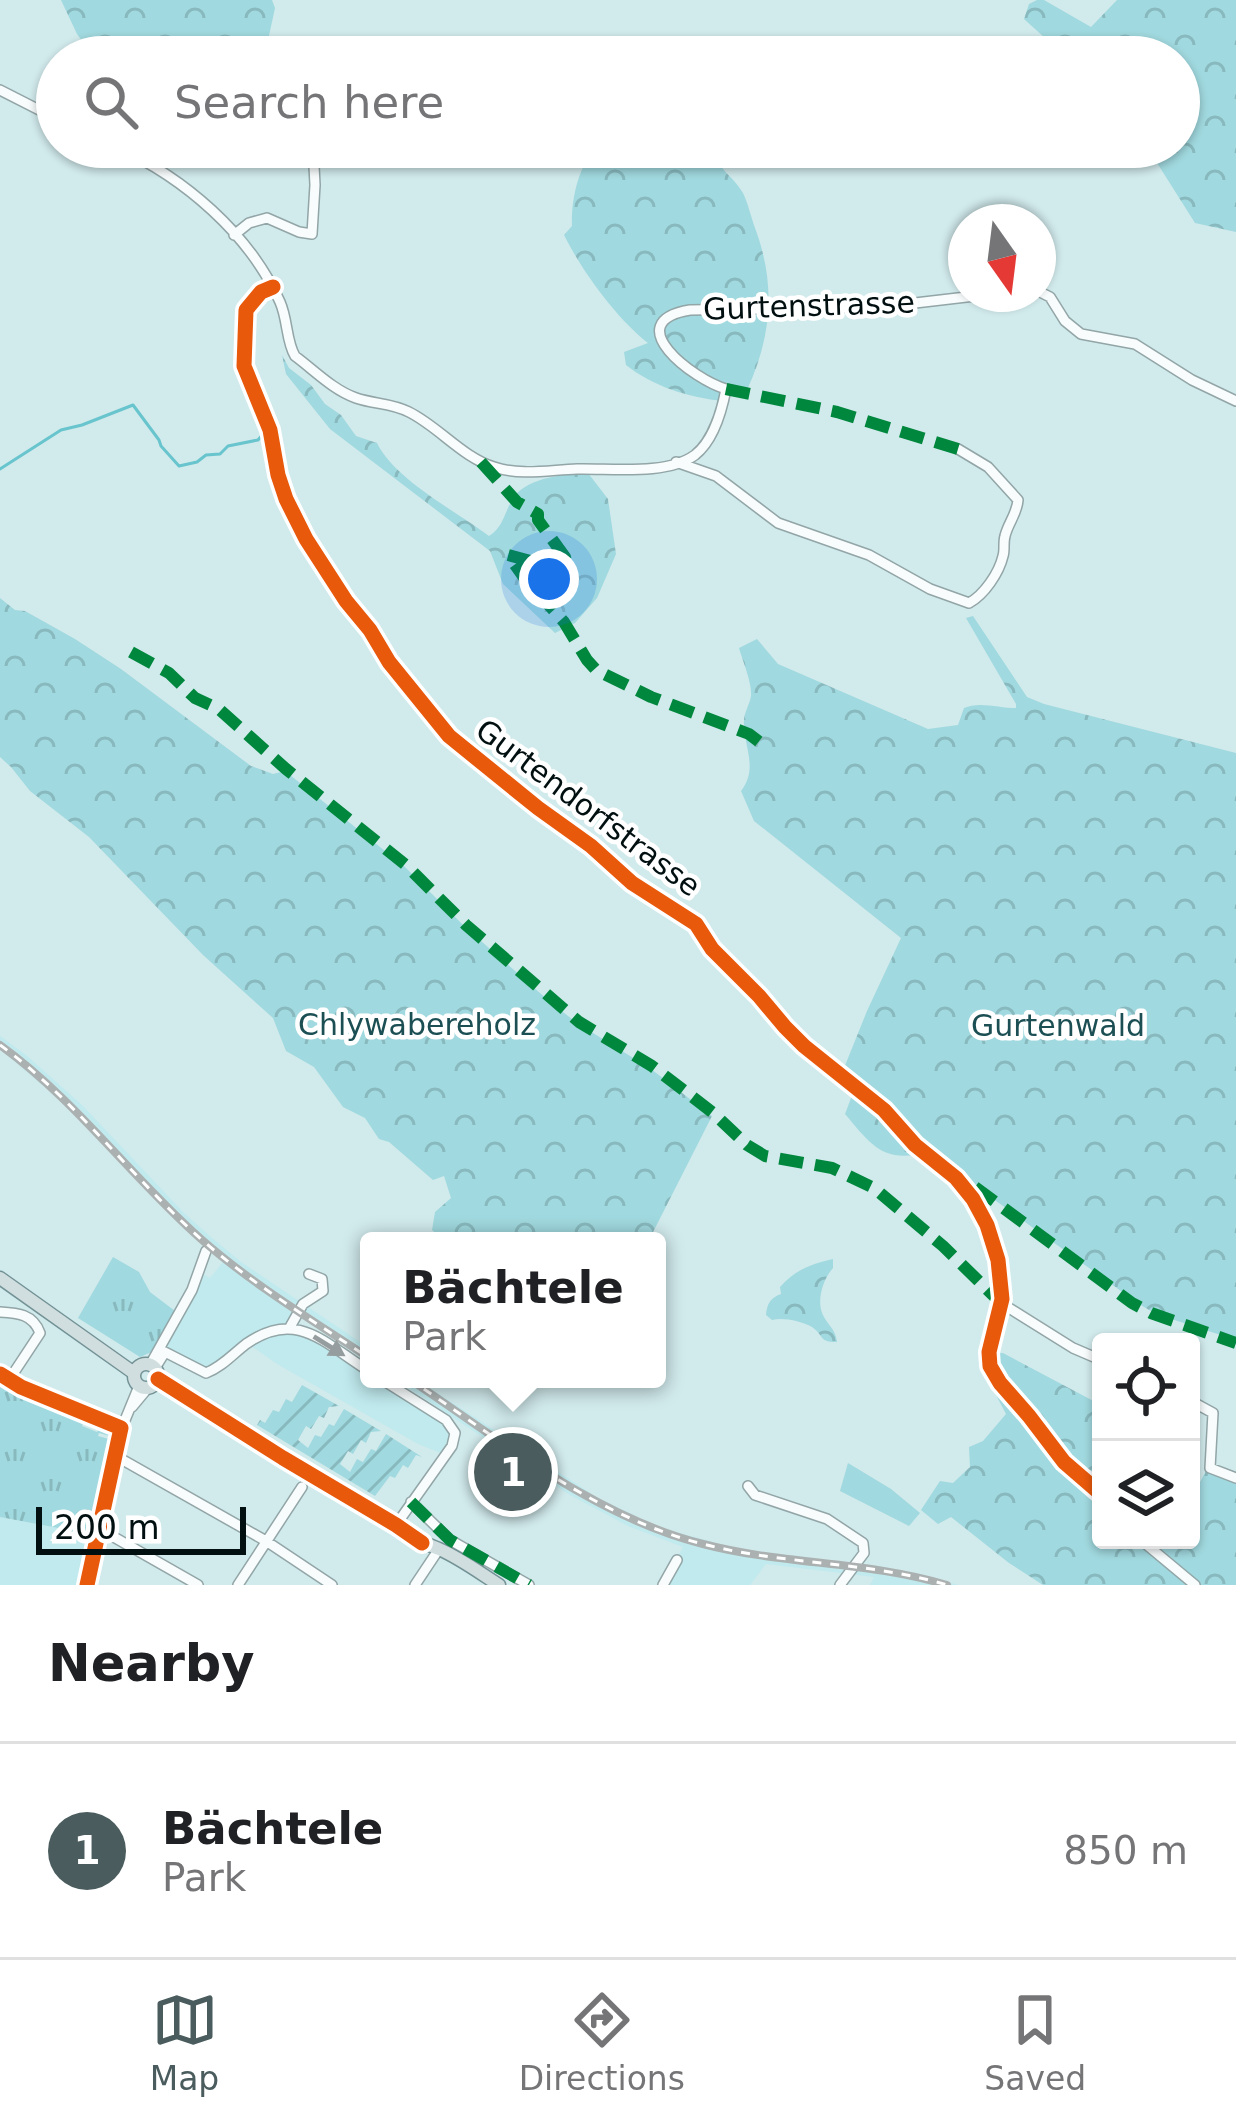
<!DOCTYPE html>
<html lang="en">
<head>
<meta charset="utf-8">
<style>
  :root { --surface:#fff; --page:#f6f6f6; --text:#202124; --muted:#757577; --line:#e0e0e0; --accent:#4a5c5d }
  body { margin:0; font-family:"DejaVu Sans",sans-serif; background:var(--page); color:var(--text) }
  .controls { position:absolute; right:36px; bottom:36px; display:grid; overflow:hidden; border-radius:12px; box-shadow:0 3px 9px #0004 }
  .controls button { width:108px; height:108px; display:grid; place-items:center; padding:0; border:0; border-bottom:3px solid var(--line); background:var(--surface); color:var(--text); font:60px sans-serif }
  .compass { position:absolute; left:948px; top:204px; width:108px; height:108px; border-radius:50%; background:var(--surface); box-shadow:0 3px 9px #0004; rotate:166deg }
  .scale { position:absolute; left:36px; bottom:30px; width:210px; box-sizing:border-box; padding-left:12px; border:6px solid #010f10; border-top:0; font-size:33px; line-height:42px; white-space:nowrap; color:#010f10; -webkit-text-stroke:9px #fff; paint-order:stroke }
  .you { position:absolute; left:549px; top:579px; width:42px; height:42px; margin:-30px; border:9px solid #fff; border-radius:50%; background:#1a73e8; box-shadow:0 0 0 18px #1a73e833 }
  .badge { display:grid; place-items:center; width:78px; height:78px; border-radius:50%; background:var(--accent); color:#fff; font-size:39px; font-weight:700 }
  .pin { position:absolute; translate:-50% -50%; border:6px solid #fff; box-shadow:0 3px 12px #0006 }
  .popup { position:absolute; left:360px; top:1232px; width:306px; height:156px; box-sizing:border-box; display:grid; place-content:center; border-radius:12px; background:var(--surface); filter:drop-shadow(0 3px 9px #0005); font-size:39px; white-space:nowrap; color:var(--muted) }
  .popup b { font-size:45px; color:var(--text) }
  .popup::after { content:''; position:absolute; left:50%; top:100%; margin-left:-24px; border:24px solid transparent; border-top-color:var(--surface) }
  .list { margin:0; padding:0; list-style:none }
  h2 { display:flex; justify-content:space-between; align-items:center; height:156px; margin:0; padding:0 48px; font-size:51px }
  h2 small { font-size:39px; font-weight:400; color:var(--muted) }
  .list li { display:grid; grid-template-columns:78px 1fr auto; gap:36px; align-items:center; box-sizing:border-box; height:216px; padding:0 48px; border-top:3px solid var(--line) }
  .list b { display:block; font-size:45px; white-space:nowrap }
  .list p { margin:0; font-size:39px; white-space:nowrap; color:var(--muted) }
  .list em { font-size:39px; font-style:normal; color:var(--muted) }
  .icon { flex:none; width:66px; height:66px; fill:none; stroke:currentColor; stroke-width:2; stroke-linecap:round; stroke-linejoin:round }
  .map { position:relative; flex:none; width:1236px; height:1585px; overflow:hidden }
  .search { position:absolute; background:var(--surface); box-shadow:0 3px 9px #0004; left:36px; right:36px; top:36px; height:132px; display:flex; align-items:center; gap:30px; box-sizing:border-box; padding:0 42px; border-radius:66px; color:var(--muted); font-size:45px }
  .sheet { height:372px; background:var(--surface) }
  nav { display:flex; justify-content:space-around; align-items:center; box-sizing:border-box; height:168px; border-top:3px solid var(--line); background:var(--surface); font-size:33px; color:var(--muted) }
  nav a { display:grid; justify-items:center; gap:6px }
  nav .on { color:var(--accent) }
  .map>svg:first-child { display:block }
  .built { fill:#c0eaee }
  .grass { fill:url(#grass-tufts) }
  .forest { fill:url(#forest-crowns) }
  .park { fill:#a0d9df }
  .garden { fill:url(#garden-furrows) }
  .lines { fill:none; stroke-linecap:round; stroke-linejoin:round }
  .stream { stroke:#68c4cd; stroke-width:3 }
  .minor-casing { stroke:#92a5a7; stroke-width:12 }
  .major-casing { stroke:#739295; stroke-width:15 }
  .minor { stroke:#f8fcfc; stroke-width:9 }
  .major { stroke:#d0dedf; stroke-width:12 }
  .rail-casing { stroke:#abb0b0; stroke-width:8 }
  .rail { stroke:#fff; stroke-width:3; stroke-dasharray:9; stroke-linecap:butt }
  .quiet { stroke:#00873e; stroke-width:12; stroke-dasharray:24 12; stroke-linecap:butt }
  .cycleway-casing { stroke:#fff; stroke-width:22 }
  .cycleway { stroke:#e8590c; stroke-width:15 }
  .oneway { fill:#959d9e }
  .labels { text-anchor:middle; stroke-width:9; stroke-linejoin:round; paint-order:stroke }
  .street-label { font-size:30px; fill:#010f10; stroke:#fff }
  .park-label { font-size:30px; fill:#1c4f54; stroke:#fff }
</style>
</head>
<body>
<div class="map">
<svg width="1236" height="1585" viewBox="0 0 1236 1585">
  <defs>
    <pattern id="grass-tufts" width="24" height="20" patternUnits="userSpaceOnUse" patternTransform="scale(3)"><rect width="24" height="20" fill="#a0d9df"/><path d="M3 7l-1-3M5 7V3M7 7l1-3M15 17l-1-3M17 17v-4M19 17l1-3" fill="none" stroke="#88b9be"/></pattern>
    <pattern id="forest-crowns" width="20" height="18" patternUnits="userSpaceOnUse" patternTransform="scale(3)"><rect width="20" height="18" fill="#a0d9df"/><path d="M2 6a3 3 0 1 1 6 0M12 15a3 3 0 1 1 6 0" fill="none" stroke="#88b9be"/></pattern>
    <pattern id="garden-furrows" width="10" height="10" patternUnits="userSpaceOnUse" patternTransform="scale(3)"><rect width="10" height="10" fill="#a0d9df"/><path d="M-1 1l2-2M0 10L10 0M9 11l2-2" fill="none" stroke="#88b9be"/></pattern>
  </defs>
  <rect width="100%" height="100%" fill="#d1eaec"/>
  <!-- built -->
  <path class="built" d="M0 1036 26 1055 82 1105 183 1212 212 1238 241 1262 369 1348V1362L294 1312 288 1322 253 1337 215 1366 204 1369 165 1348 172 1328 203 1274 210 1278 223 1262 175 1220 74 1112 0 1049Z
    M277 1331 302 1333 369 1375V1379H375L446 1423 452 1439 443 1454 418 1444 277 1364 250 1345Z
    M395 1379H416L598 1498 661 1528 738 1549 885 1567 959 1585H870L874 1577 766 1564 750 1585H663L683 1547 628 1526 570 1495Z
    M0 1517 90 1534 78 1585H0Z"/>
  <!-- grass -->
  <path class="grass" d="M113 1257 139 1272 150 1292 175 1311 156 1350 140 1357 78 1318Z
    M0 1378 22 1392 85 1418 82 1426 97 1432 104 1424 103 1428 109 1431 110 1436 99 1433 98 1436 109 1439 90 1534 0 1517Z"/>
  <!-- forest -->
  <path class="forest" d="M61 0H272L275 8 265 54 267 57H94L77 34Z
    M1037 0H1044L1091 27 1117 0H1236V232L1195 223 1147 147H1179V57H1066L1024 19 1029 4Z
    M597 147H713C721 175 731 173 743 193 748 203 751 217 755 228 776 284 772 336 747 390L727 387 723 401C690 398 652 386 626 365L624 352 648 343C616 318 582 271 564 235L572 226C571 201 578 165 597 147Z
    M282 355 289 368 311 385 325 404 341 415 356 436 377 443C395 480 456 511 489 536 505 526 504 510 515 496 529 477 566 474 588 473L608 499 616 554 597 598 575 623 555 633 503 584 490 551 330 429 286 374Z
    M0 598 15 610 25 611 75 639 121 669 251 766 273 774 285 771 405 867 464 926 549 1001 577 1023 651 1069 712 1116 649 1240 528 1241 525 1233 520 1241H444L432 1230 435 1212 451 1198 444 1176 433 1180 389 1142 379 1139 365 1118 343 1107 314 1067 286 1051 273 1018 203 955 89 837 30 791 11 767 0 757Z
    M973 616 1027 697 1044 704 1236 753V1340L1156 1314 1139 1304 928 1152C884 1164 872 1146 845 1114L856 1085 842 1073 867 1011 901 938 754 821 741 791C758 769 745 750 744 725 743 713 749 707 751 696 752 682 743 662 739 648L757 639 778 664 928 729 958 725 964 708C979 701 999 708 1016 708V704L966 618Z
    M833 1259V1268C823 1279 816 1301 823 1315 829 1327 835 1328 837 1342 818 1342 825 1336 812 1327 801 1321 783 1317 772 1320L766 1315C767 1304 770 1298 781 1294L780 1287C795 1270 811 1264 833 1259Z
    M1003 1353 1101 1405V1540H1191V1482L1199 1484 1206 1471 1236 1479V1585H1043L1009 1563 951 1517 938 1524 921 1510 940 1481 953 1483 970 1467 969 1447 983 1441 1006 1414 984 1372 989 1354Z"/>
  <!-- park -->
  <path class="park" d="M848 1463 891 1489 920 1513 909 1526 840 1491Z"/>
  <!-- garden -->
  <path class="garden" d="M302 1385 339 1406 329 1407 324 1418 319 1416 311 1429 306 1426 298 1440 308 1448 315 1435 321 1437 329 1424 334 1426 344 1409 381 1431 371 1432 366 1443 361 1440 353 1454 348 1451 340 1464 350 1472 357 1459 363 1462 371 1449 376 1451 386 1434 422 1457 416 1455 408 1468 403 1465 395 1478 390 1476 375 1496 257 1425 260 1420 265 1423 273 1410 279 1412 286 1399 292 1402Z"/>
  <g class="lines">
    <!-- stream -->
    <path class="stream" d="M0 469 61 430 82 425 133 405 159 440 161 446 179 466 197 462 206 455 220 454 228 446 258 440 264 433"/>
    <!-- minor casing -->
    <g class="minor-casing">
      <path id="minor" d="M320 57V56
        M0 90 57 119
        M117 147C184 178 249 233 280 302 288 320 286 341 295 356 314 370 333 390 356 398 373 404 392 403 409 412 439 427 462 457 494 467 521 476 549 470 577 469 610 468 666 476 695 455 713 441 722 410 726 389 694 380 617 322 690 310L881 307 992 294
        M234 235 249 223 267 218 299 232 312 234 315 185 313 147
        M273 287 261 292 246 310 244 366 270 430 278 475 286 499 306 539 346 601 370 630 389 662 449 736 538 808 591 846 632 883 696 924 712 949 759 996 785 1027 804 1046 884 1110 915 1145 956 1178 973 1199 987 1225 998 1260 1002 1299 989 1352 990 1366 1000 1383 1029 1416 1064 1462 1101 1494
        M1038 291 1050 297 1065 321 1081 334 1135 344 1192 380 1236 401
        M676 462 716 476 778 523 869 555 930 589 969 603C984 595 999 573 1003 556 1005 550 1003 543 1005 536 1008 523 1017 514 1018 500L988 467 958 449
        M1001 1303 1073 1348 1101 1360
        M0 1312C18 1313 33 1314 40 1333L9 1380
        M290 1327 303 1304 323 1291 322 1279 309 1274
        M159 1349 206 1373C222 1367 233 1354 246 1344 297 1308 325 1344 369 1371
        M150 1365 192 1290 206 1251
        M155 1368 165 1352
        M0 1374 21 1387 121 1428
        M381 1379 446 1420 455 1433 452 1446 396 1525
        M1191 1401 1213 1413 1210 1468 1236 1478
        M132 1407 147 1389
        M114 1455 266 1541 332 1585
        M748 1486 755 1495 827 1519 863 1543 864 1553 840 1585
        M411 1502 450 1540 529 1585
        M98 1528 198 1585
        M1141 1540 1195 1585
        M87 1585 116 1442 139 1386
        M238 1585 302 1487
        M415 1585 439 1549
        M663 1585 677 1560"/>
    </g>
    <!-- major casing -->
    <g class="major-casing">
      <path id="major" d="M0 1278 134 1373
        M134 1376a12 12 0 1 1 24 0a12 12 0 1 1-24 0Z
        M158 1379 283 1458 396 1525C410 1538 422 1542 439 1549 460 1558 480 1573 499 1585"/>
    </g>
    <!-- minor -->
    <use href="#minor" class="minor"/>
    <!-- major -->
    <use href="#major" class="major"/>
    <!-- rail casing -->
    <g class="rail-casing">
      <path id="rail" d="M0 1045C76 1100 131 1177 201 1239 252 1284 312 1320 369 1358
        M409 1379C501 1440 594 1517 703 1544 783 1565 868 1561 947 1585"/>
    </g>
    <!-- rail -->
    <use href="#rail" class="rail"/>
    <!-- quiet -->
    <path class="quiet" d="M726 389 837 412 958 449
      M481 462 517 502 538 514V520L565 557 568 569 564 570 508 555 523 576 564 622 587 660 596 670 651 697 749 734 762 744
      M131 652 169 673 195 698 219 709 286 769 407 866 466 925 579 1022 652 1066 712 1112 747 1145 765 1156 832 1168 874 1188 943 1246 1001 1303
      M975 1187 1132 1303 1151 1313 1236 1343
      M411 1502 450 1540 529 1585"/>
    <!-- cycleway casing -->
    <g class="cycleway-casing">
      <path id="cycleway" d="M273 287 261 292 246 310 244 366 270 430 278 475 286 499 306 539 346 601 370 630 389 662 449 736 538 808 591 846 632 883 696 924 712 949 759 996 785 1027 804 1046 884 1110 915 1145 956 1178 973 1199 987 1225 998 1260 1002 1299 989 1352 990 1366 1000 1383 1029 1416 1064 1462 1101 1494
        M0 1374 21 1387 121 1428 87 1585
        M158 1379 283 1458 396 1525 422 1543"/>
    </g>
    <!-- cycleway -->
    <use href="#cycleway" class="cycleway"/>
  </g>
  <!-- one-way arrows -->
  <defs><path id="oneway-solid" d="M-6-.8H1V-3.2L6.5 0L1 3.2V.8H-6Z" transform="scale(3)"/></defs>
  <use class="oneway" href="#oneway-solid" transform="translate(329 1346) rotate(32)"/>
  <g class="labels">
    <!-- street labels -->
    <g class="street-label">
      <text transform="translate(809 306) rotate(-2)" y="10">Gurtenstrasse</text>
      <text transform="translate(588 808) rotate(37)" y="10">Gurtendorfstrasse</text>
    </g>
    <!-- park labels -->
    <g class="park-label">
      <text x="417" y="1035">Chlywabereholz</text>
      <text x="1058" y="1036">Gurtenwald</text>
    </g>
  </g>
</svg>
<div class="controls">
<button><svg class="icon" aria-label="locate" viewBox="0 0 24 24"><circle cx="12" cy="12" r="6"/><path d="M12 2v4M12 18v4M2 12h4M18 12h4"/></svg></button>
<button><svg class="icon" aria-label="layers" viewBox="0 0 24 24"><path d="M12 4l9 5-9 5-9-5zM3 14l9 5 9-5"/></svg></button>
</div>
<svg class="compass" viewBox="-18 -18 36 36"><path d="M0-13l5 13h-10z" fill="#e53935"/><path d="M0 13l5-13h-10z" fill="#757577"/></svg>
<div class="scale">200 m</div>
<div class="you"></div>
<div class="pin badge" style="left:513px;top:1472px">1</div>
<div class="popup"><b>Bächtele</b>Park</div>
<div class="search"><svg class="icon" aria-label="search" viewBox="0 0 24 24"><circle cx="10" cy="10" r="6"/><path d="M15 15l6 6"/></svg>Search here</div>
</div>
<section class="sheet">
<h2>Nearby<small></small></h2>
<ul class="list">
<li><span class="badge">1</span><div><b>Bächtele</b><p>Park</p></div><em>850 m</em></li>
</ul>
</section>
<nav>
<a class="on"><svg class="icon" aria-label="map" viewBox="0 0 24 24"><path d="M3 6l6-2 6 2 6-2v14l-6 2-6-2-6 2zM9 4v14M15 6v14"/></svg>Map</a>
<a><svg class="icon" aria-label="directions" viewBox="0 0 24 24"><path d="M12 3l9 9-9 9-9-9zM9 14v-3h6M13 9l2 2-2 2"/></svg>Directions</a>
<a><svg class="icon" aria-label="saved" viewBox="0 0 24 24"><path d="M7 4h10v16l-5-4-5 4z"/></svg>Saved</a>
</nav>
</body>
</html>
